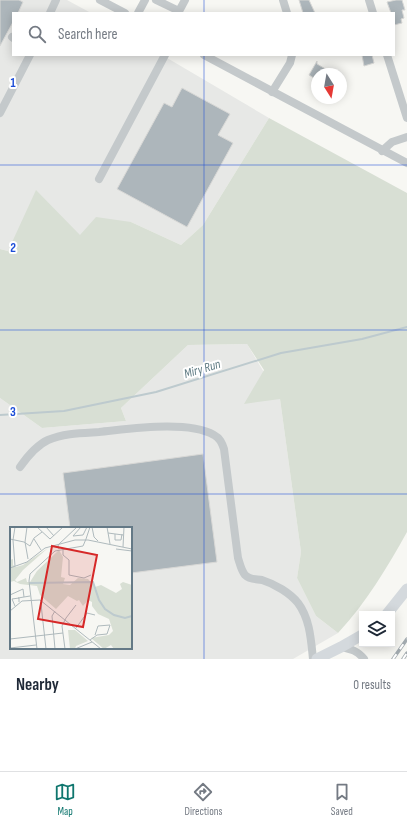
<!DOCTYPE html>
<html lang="en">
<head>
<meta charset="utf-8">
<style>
  :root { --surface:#fff; --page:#f2f2f3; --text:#1f2937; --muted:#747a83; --line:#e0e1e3; --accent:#0f766e }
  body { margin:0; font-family:"Sofia Sans Condensed",sans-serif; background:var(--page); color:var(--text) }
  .controls { position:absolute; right:12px; bottom:12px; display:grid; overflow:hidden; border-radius:0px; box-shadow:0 2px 10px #0003 }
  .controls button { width:36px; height:36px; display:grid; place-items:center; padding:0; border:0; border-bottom:1px solid var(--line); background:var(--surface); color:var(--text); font:20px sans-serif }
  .compass { position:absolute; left:311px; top:68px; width:36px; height:36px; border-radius:50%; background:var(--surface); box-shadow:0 2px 10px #0003; rotate:169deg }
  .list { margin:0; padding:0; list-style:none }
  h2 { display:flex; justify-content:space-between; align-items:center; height:52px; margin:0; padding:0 16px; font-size:17px }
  h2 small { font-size:13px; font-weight:400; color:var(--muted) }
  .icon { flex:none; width:22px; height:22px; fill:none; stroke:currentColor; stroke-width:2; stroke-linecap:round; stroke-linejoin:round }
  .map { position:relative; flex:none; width:407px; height:659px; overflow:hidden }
  .search { position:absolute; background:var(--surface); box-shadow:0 2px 10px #0003; left:12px; right:12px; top:12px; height:44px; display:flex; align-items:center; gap:10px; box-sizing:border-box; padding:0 14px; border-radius:0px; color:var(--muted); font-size:15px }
  .sheet { height:112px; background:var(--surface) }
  nav { display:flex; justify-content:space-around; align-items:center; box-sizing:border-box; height:56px; border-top:1px solid var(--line); background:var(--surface); font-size:11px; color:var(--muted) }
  nav a { display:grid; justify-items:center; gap:2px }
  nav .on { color:var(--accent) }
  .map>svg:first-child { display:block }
  .built { fill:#e7e8e6; fill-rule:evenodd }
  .green { fill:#d8dfd4 }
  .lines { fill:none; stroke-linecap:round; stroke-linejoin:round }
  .stream { stroke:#bdcace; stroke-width:2 }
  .building { fill:#adb6bb; stroke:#d8d8d6 }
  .minor { stroke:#c4c9cb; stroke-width:8 }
  .major { stroke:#d4d9dd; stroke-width:11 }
  .rail-casing { stroke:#a2aaaf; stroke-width:3.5 }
  .rail { stroke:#fff; stroke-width:2; stroke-dasharray:6; stroke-linecap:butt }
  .grid { fill:none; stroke:#1d4ed8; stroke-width:1; stroke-opacity:0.55 }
  .labels { text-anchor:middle; stroke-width:4; stroke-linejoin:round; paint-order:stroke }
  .water-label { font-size:13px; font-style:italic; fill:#5f7b83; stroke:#fff }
  .inset-river { fill:none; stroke:#bdcace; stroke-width:2 }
  .inset-road { fill:none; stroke:#afbabd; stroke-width:1 }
  .view { fill:#d62828; fill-opacity:0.15; stroke:#d62828; stroke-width:2 }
  .inset-edge { fill:none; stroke:#647986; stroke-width:2 }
  .grid-label { font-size:13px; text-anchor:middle; font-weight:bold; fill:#1d4ed8; stroke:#fff; stroke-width:4; stroke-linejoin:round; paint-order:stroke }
</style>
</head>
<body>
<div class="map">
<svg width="407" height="659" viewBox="0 0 407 659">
  <rect width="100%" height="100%" fill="#f7f7f3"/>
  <!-- built -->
  <path class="built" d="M0 0H67L91 13H13V55H162L269 118 203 225 181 245 131 222 80 236 8 251 0 249Z
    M247 344 280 399 301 552 297 578 316 616 338 633 293 659H0V398L42 428 126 421 121 408 188 345ZM11 528H131V648H11Z"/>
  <!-- green -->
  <path class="green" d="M269 118 407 193V532C387 568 366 603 338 633L316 616 297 578 301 552 280 399 244 404 264 370 247 344 188 345 121 408 126 421 42 428 0 398V249L8 251 36 190 80 235 96 217 131 222 181 245 203 225Z"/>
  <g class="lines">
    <!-- stream -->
    <path class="stream" d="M0 415 64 411 156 392 281 353 362 339 407 327"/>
  </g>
  <!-- building -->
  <path class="building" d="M0 0H19L23 2 18 13H13V22L0 46Z
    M299 0H309L315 13H303Z
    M396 0H402L405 10H402L404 18 401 19 402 23 394 25V13H391L387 2Z
    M362 55H372L374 63 364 66Z
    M317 61V64L334 74H317V80L309 75Z
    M182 88 230 114 218 135 233 143 187 227 117 189 164 103 172 107Z
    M203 454 217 562 131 573V528H70L63 473Z"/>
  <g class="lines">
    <!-- minor -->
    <path class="minor" d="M100 0 125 13
      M156 0 179 11
      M283 0 287 13
      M369 0 373 13
      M50 13 56 0
      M138 13 145 0
      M178 13 185 0
      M12 37 13 38
      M204 55 407 163
      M387 55 407 118
      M272 92 290 63 292 55
      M0 113 30 55
      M382 151 392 142 407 137
      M99 179 165 55
      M20 467C27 457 37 445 48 440 64 433 83 433 99 432 130 429 187 420 214 435 220 438 222 443 224 449L238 558C240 564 241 570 245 575 250 580 256 579 262 580 275 584 290 593 298 603 310 619 311 640 313 659
      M341 647C351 649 358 651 364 659"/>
    <!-- major -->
    <path class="major" d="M387 614 407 589
      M317 659 341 647 362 635"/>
    <!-- rail casing -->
    <g class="rail-casing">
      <path id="rail" d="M393 659 407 639
        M403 659 407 653"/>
    </g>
    <!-- rail -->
    <use href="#rail" class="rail"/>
  </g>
  <!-- grid -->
  <path class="grid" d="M204 0V13M204 55V659M0 165H407M0 330H407M0 494H407"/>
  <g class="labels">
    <!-- water labels -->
    <g class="water-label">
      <text transform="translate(202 368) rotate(-17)" y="5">Miry Run</text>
    </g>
  </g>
  <!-- overview -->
  <g transform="translate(10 527)">
    <rect width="122" height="122" fill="#f7f7f3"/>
    <path d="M38 21 13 43 5 53 7 55 16 51 17 55H20L27 44 49 23 53 30 51 50 55 51 53 57 60 58 68 51 78 52 85 60 91 58 106 66 112 62 110 57 113 55 122 58V122H104L101 118 94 122 81 111 99 108 103 104 99 92 88 87 82 79V75L78 73 73 79 69 73 67 74 58 69 46 82 30 68 27 59 10 57 4 54 0 55V33L3 32V38L6 40 13 38ZM58 103H65L78 114 66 119 65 122H60Z" fill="#d8dfd4"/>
    <path class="inset-river" d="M20 56 83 55 89 73 95 82 104 88 115 91 122 89"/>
    <path class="inset-road" d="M5 0 3 13 5 39M17 0 15 15 18 32M27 0 40 12 53 0M36 0 44 9M71 0 63 9 73 8 77 0M82 0 84 10 88 14M97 0 100 17M98 6 113 8M105 7V13H111L112 7M0 12 14 15 20 19 24 11 32 5M24 12 31 23M76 12 80 0M113 20 114 0M53 21V28L59 33V48L74 51 81 48M49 22 48 18 67 0M106 22 122 24M0 41 17 35 35 21 65 13H78L122 22M0 68 13 62 14 70M8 71 20 69M31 77 36 122M5 79 2 72 9 71V75M0 84 12 74 30 73 91 122M45 84 42 89 45 122M56 91 66 78M66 101 77 86 85 88M0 112 53 106M80 113 87 108 97 107 100 98 88 99 85 108M0 121 26 118M27 122 19 54 20 47 45 24 73 19 76 12M55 122 52 99 56 91M65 122 82 115"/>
    <path class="view" d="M42 19 87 28 73 100 28 92Z"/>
    <rect width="122" height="122" class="inset-edge"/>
  </g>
  <g class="grid-label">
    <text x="13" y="87">1</text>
    <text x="13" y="252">2</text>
    <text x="13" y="416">3</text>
  </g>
</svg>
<div class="controls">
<button><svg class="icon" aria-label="layers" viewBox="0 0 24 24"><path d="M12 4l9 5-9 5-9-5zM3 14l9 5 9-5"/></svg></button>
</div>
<svg class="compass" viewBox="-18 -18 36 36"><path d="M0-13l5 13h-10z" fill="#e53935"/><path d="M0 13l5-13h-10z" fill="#747a83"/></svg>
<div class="search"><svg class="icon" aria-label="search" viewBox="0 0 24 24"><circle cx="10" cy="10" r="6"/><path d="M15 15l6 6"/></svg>Search here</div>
</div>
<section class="sheet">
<h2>Nearby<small>0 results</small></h2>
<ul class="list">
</ul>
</section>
<nav>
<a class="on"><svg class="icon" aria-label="map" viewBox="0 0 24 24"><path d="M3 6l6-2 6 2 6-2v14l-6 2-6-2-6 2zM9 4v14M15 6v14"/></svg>Map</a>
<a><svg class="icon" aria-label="directions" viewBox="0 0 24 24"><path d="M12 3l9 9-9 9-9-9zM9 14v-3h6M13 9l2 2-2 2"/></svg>Directions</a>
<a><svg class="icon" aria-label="saved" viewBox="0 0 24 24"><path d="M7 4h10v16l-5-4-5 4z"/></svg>Saved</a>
</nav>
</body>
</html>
